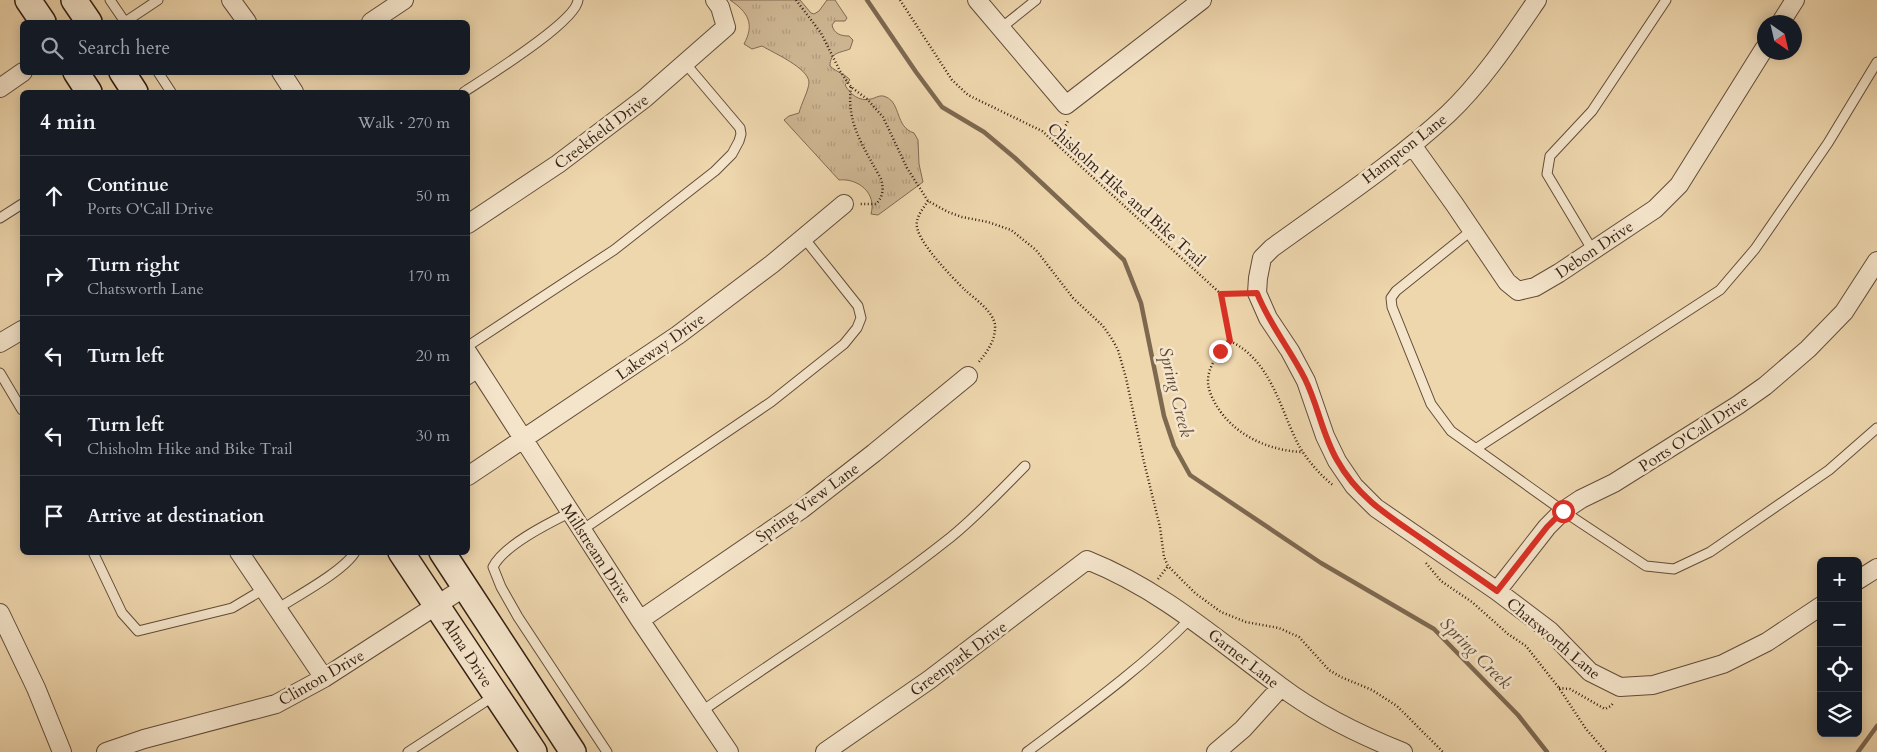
<!DOCTYPE html>
<html lang="en">
<head>
<meta charset="utf-8">
<style>
  :root { --surface:#171b24; --page:#20242c; --text:#f1f3f6; --muted:#9ea1a6; --line:#363941 }
  body { margin:0; font-family:Cardo,serif; background:var(--page); color:var(--text) }
  .controls { position:absolute; right:15px; bottom:15px; display:grid; overflow:hidden; border-radius:8px; box-shadow:0 2px 12px #0003 }
  .controls button { width:45px; height:45px; display:grid; place-items:center; padding:0; border:0; border-bottom:1px solid var(--line); background:var(--surface); color:var(--text); font:25px sans-serif }
  .compass { position:absolute; left:1757px; top:15px; width:45px; height:45px; border-radius:50%; background:var(--surface); box-shadow:0 2px 12px #0003; rotate:146deg }
  .stop { position:absolute; width:15px; height:15px; margin:-11px; border:4px solid #d93025; border-radius:50%; background:#fff }
  .stop.end { background:#d93025; border-color:#fff; box-shadow:0 1px 5px #0008 }
  .list { margin:0; padding:0; list-style:none }
  h2 { display:flex; justify-content:space-between; align-items:center; height:65px; margin:0; padding:0 20px; font-size:21px }
  h2 small { font-size:16px; font-weight:400; color:var(--muted) }
  .list li { display:grid; grid-template-columns:32px 1fr auto; gap:15px; align-items:center; box-sizing:border-box; height:80px; padding:0 20px; border-top:1px solid var(--line) }
  .list b { display:block; font-size:19px; white-space:nowrap }
  .list p { margin:0; font-size:16px; white-space:nowrap; color:var(--muted) }
  .list em { font-size:16px; font-style:normal; color:var(--muted) }
  .icon { flex:none; width:28px; height:28px; fill:none; stroke:currentColor; stroke-width:2; stroke-linecap:round; stroke-linejoin:round }
  .map { position:relative; flex:none; width:1877px; height:752px; overflow:hidden }
  .search { position:absolute; background:var(--surface); box-shadow:0 2px 12px #0003; left:20px; top:20px; width:450px; height:55px; display:flex; align-items:center; gap:12px; box-sizing:border-box; padding:0 18px; border-radius:8px; color:var(--muted); font-size:19px }
  .panel { position:absolute; background:var(--surface); box-shadow:0 2px 12px #0003; left:20px; top:90px; width:450px; height:465px; border-radius:8px }
  .map>svg:first-child { display:block }
  .grass { fill:url(#grass-tufts); stroke:#806b53 }
  .lines { fill:none; stroke-linecap:round; stroke-linejoin:round }
  .stream { stroke:#7d6850; stroke-width:4.5 }
  .service-casing { stroke:#624d3a; stroke-width:11 }
  .minor-casing { stroke:#624d3a; stroke-width:20 }
  .secondary-casing { stroke:#331f13; stroke-width:28 }
  .path { stroke:#331f13; stroke-width:2.5; stroke-dasharray:1 2.5; stroke-linecap:butt }
  .service { stroke:#f4e4ca; stroke-width:9 }
  .minor { stroke:#f4e4ca; stroke-width:18 }
  .secondary { stroke:#f4e4ca; stroke-width:25 }
  .route { stroke:#d93025; stroke-width:6 }
  .labels { text-anchor:middle; stroke-width:5; stroke-linejoin:round; paint-order:stroke }
  .street-label { font-size:16px; fill:#331f13; stroke:#f4e4ca }
  .water-label { font-size:18px; font-style:italic; fill:#5e4937; stroke:#f4e4ca }
</style>
</head>
<body>
<div class="map">
<svg width="1877" height="752" viewBox="0 0 1877 752">
  <defs>
    <pattern id="grass-tufts" width="24" height="20" patternUnits="userSpaceOnUse" patternTransform="scale(1.25)"><rect width="24" height="20" fill="#ceb793"/><path d="M3 7l-1-3M5 7V3M7 7l1-3M15 17l-1-3M17 17v-4M19 17l1-3" fill="none" stroke="#b19d7e"/></pattern>
  </defs>
  <rect width="100%" height="100%" fill="#eed6ad"/>
  <filter id="stains"><feTurbulence type="fractalNoise" baseFrequency=".004" numOctaves="4"/><feColorMatrix values="0 0 0 0 .2 0 0 0 0 .09 0 0 0 0 .02 0 0 0 .5 -.17"/></filter>
  <radialGradient id="worn" r=".72"><stop offset=".6" stop-color="#630" stop-opacity="0"/><stop offset="1" stop-color="#630" stop-opacity=".3"/></radialGradient>
  <!-- grass -->
  <path class="grass" d="M730 0H800L811 13 814 14 819 11 827 0H835L847 18 845 21H835L832 25C834 34 841 36 849 36L853 40 850 49C840 53 830 52 830 66 836 72 847 75 850 80L845 85C850 94 859 102 871 99 876 98 880 94 886 97 901 103 895 127 914 133L918 140 919 164 923 182 878 215 871 214C877 193 858 178 839 180L784 120 789 116 799 113C801 104 809 90 809 82 808 68 774 53 762 46L752 49 744 44C755 24 748 12 730 0Z"/>
  <g class="lines">
    <!-- stream -->
    <path class="stream" d="M867 0 916 72 942 107 984 132 1015 158 1124 260 1141 303 1164 416 1174 446 1190 475 1321 563 1434 629 1518 715 1547 752
      M1858 752 1877 726"/>
    <!-- service casing -->
    <g class="service-casing">
      <path id="service" d="M110 0 125 22
        M125 22 158 0
        M1001 28 1036 0
        M158 72 171 92
        M464 92C485 78 576 22 578 0
        M0 218 22 204
        M1472 230 1396 291 1391 298 1392 307 1431 404 1451 431 1563 511 1646 566 1674 569 1710 552 1829 470 1877 428
        M1593 251 1547 174 1550 156 1592 111 1666 0
        M468 346 614 250 715 171 732 154 739 141 741 134 740 128 685 63
        M0 373 22 410
        M468 380 480 372
        M1477 448 1720 290 1755 249 1828 143 1877 62
        M571 512C549 523 504 545 493 567L501 587 518 617 607 752
        M582 530 771 402 844 344 857 328 861 318 858 306 804 238
        M93 552 122 613 138 631 232 608 264 589
        M277 609C297 596 344 571 355 552
        M702 711C785 653 872 600 951 537 978 515 1001 490 1025 466
        M408 752 494 696
        M1027 752C1083 710 1142 668 1191 618"/>
    </g>
    <!-- minor casing -->
    <g class="minor-casing">
      <path id="minor" d="M231 0 247 22
        M977 0 1066 105 1202 0
        M1537 0C1511 38 1482 82 1448 114 1394 164 1331 205 1272 248L1262 258 1258 278 1257 293 1268 318 1290 351 1306 381 1325 436 1337 461 1354 486 1376 508 1497 591 1550 631 1590 672 1620 687 1653 685 1723 664 1767 642 1821 606
        M371 22 404 0
        M1781 22 1795 0
        M281 72 294 92
        M0 88 23 72
        M1412 145 1455 205 1507 282 1518 291 1535 287 1559 273 1655 209 1679 185 1764 49
        M468 224 558 164 645 98 726 27 720 7 715 0
        M0 343 22 330
        M468 353 640 620 729 752
        M468 476 678 335 772 264 844 204
        M239 552 324 678
        M1858 580 1877 568
        M1497 591 1547 527 1563 511 1581 499 1614 483 1738 405 1765 386 1808 349 1844 312 1877 261
        M0 613 36 688 62 752
        M640 620 802 509 874 453 968 376
        M106 752 144 739 276 704 324 678 465 587
        M825 752 929 680 1087 560C1162 590 1216 639 1280 686 1317 714 1360 735 1403 752
        M1216 752 1243 729 1281 687"/>
    </g>
    <!-- secondary casing -->
    <g class="secondary-casing">
      <path id="secondary" d="M28 0 43 22
        M74 0 89 22
        M76 72 89 92
        M122 72 135 92
        M401 552 534 752
        M442 552 573 752"/>
    </g>
    <!-- path -->
    <path class="path" d="M796 0 821 33 840 71 851 87 867 99 883 117 907 168 928 201 948 212 962 217 988 222 1011 230 1036 250 1073 298 1103 326 1112 339 1118 350 1126 378 1144 462 1160 527 1164 557 1168 566 1195 593 1221 612 1246 622 1279 628 1299 637 1329 670 1341 677 1372 690 1397 706 1443 752
      M900 0 952 80 968 95 1042 131 1221 294 1230 341
      M851 87C846 124 864 147 881 179 884 189 883 197 876 204H860
      M1056 144 1068 121
      M928 201C924 207 918 214 917 222 913 238 953 278 965 290 975 299 993 311 995 325 996 340 987 352 978 363
      M1221 294 1242 293
      M1230 341C1270 360 1279 405 1297 442 1305 458 1320 475 1334 486
      M1230 341C1221 351 1212 361 1209 373 1206 384 1210 394 1215 403 1232 434 1268 451 1303 452
      M1426 563 1441 581 1472 602 1508 634 1526 646 1559 688 1586 729 1606 752
      M1158 579 1168 566
      M1559 688 1570 689 1605 709 1611 706 1614 702"/>
    <!-- service -->
    <use href="#service" class="service"/>
    <!-- minor -->
    <use href="#minor" class="minor"/>
    <!-- secondary -->
    <use href="#secondary" class="secondary"/>
  </g>
  <g class="lines">
    <!-- route -->
    <path class="route" d="M1220 351 1230 341 1221 294 1257 293C1269 324 1290 349 1305 379 1318 405 1322 434 1337 460 1358 498 1390 517 1425 541 1449 558 1473 574 1497 591L1547 527 1563 511"/>
  </g>
  <g class="labels">
    <!-- street labels -->
    <g class="street-label">
      <text transform="translate(601 131) rotate(-37)" y="6">Creekfield Drive</text>
      <text transform="translate(1404 148) rotate(-38)" y="6">Hampton Lane</text>
      <text transform="translate(1127 194) rotate(42)" y="6">Chisholm Hike and Bike Trail</text>
      <text transform="translate(1594 249) rotate(-34)" y="6">Debon Drive</text>
      <text transform="translate(660 346) rotate(-35)" y="6">Lakeway Drive</text>
      <text transform="translate(1693 433) rotate(-33)" y="6">Ports O'Call Drive</text>
      <text transform="translate(807 502) rotate(-36)" y="6">Spring View Lane</text>
      <text transform="translate(597 553) rotate(57)" y="6">Millstream Drive</text>
      <text transform="translate(1554 638) rotate(40)" y="6">Chatsworth Lane</text>
      <text transform="translate(468 652) rotate(57)" y="6">Alma Drive</text>
      <text transform="translate(958 658) rotate(-36)" y="6">Greenpark Drive</text>
      <text transform="translate(1244 658) rotate(38)" y="6">Garner Lane</text>
      <text transform="translate(321 677) rotate(-30)" y="6">Clinton Drive</text>
    </g>
    <!-- water labels -->
    <g class="water-label">
      <text transform="translate(1176 392) rotate(76)" y="6">Spring Creek</text>
      <text transform="translate(1476 653) rotate(45)" y="6">Spring Creek</text>
    </g>
  </g>
  <rect width="100%" height="100%" filter="url(#stains)"/>
  <rect width="100%" height="100%" fill="url(#worn)"/>
</svg>
<div class="controls">
<button>+</button>
<button>−</button>
<button><svg class="icon" aria-label="locate" viewBox="0 0 24 24"><circle cx="12" cy="12" r="6"/><path d="M12 2v4M12 18v4M2 12h4M18 12h4"/></svg></button>
<button><svg class="icon" aria-label="layers" viewBox="0 0 24 24"><path d="M12 4l9 5-9 5-9-5zM3 14l9 5 9-5"/></svg></button>
</div>
<svg class="compass" viewBox="-18 -18 36 36"><path d="M0-13l5 13h-10z" fill="#e53935"/><path d="M0 13l5-13h-10z" fill="#9ea1a6"/></svg>
<div class="stop" style="left:1563px;top:511px"></div>
<div class="stop end" style="left:1220px;top:351px"></div>
<div class="search"><svg class="icon" aria-label="search" viewBox="0 0 24 24"><circle cx="10" cy="10" r="6"/><path d="M15 15l6 6"/></svg>Search here</div>
<section class="panel">
<h2>4 min<small>Walk · 270 m</small></h2>
<ul class="list">
<li><svg class="icon" aria-label="ahead" viewBox="0 0 24 24"><path d="M12 20V5M6 11l6-6 6 6"/></svg><div><b>Continue</b><p>Ports O'Call Drive</p></div><em>50 m</em></li>
<li><svg class="icon" aria-label="right" viewBox="0 0 24 24"><path d="M7 20v-9h11M14 6l5 5-5 5"/></svg><div><b>Turn right</b><p>Chatsworth Lane</p></div><em>170 m</em></li>
<li><svg class="icon" aria-label="left" viewBox="0 0 24 24"><path d="M17 20v-9H6M10 6l-5 5 5 5"/></svg><div><b>Turn left</b></div><em>20 m</em></li>
<li><svg class="icon" aria-label="left" viewBox="0 0 24 24"><path d="M17 20v-9H6M10 6l-5 5 5 5"/></svg><div><b>Turn left</b><p>Chisholm Hike and Bike Trail</p></div><em>30 m</em></li>
<li><svg class="icon" aria-label="arrive" viewBox="0 0 24 24"><path d="M6 21V4h12l-3 4 3 4H6"/></svg><div><b>Arrive at destination</b></div></li>
</ul>
</section>
</div>
</body>
</html>
